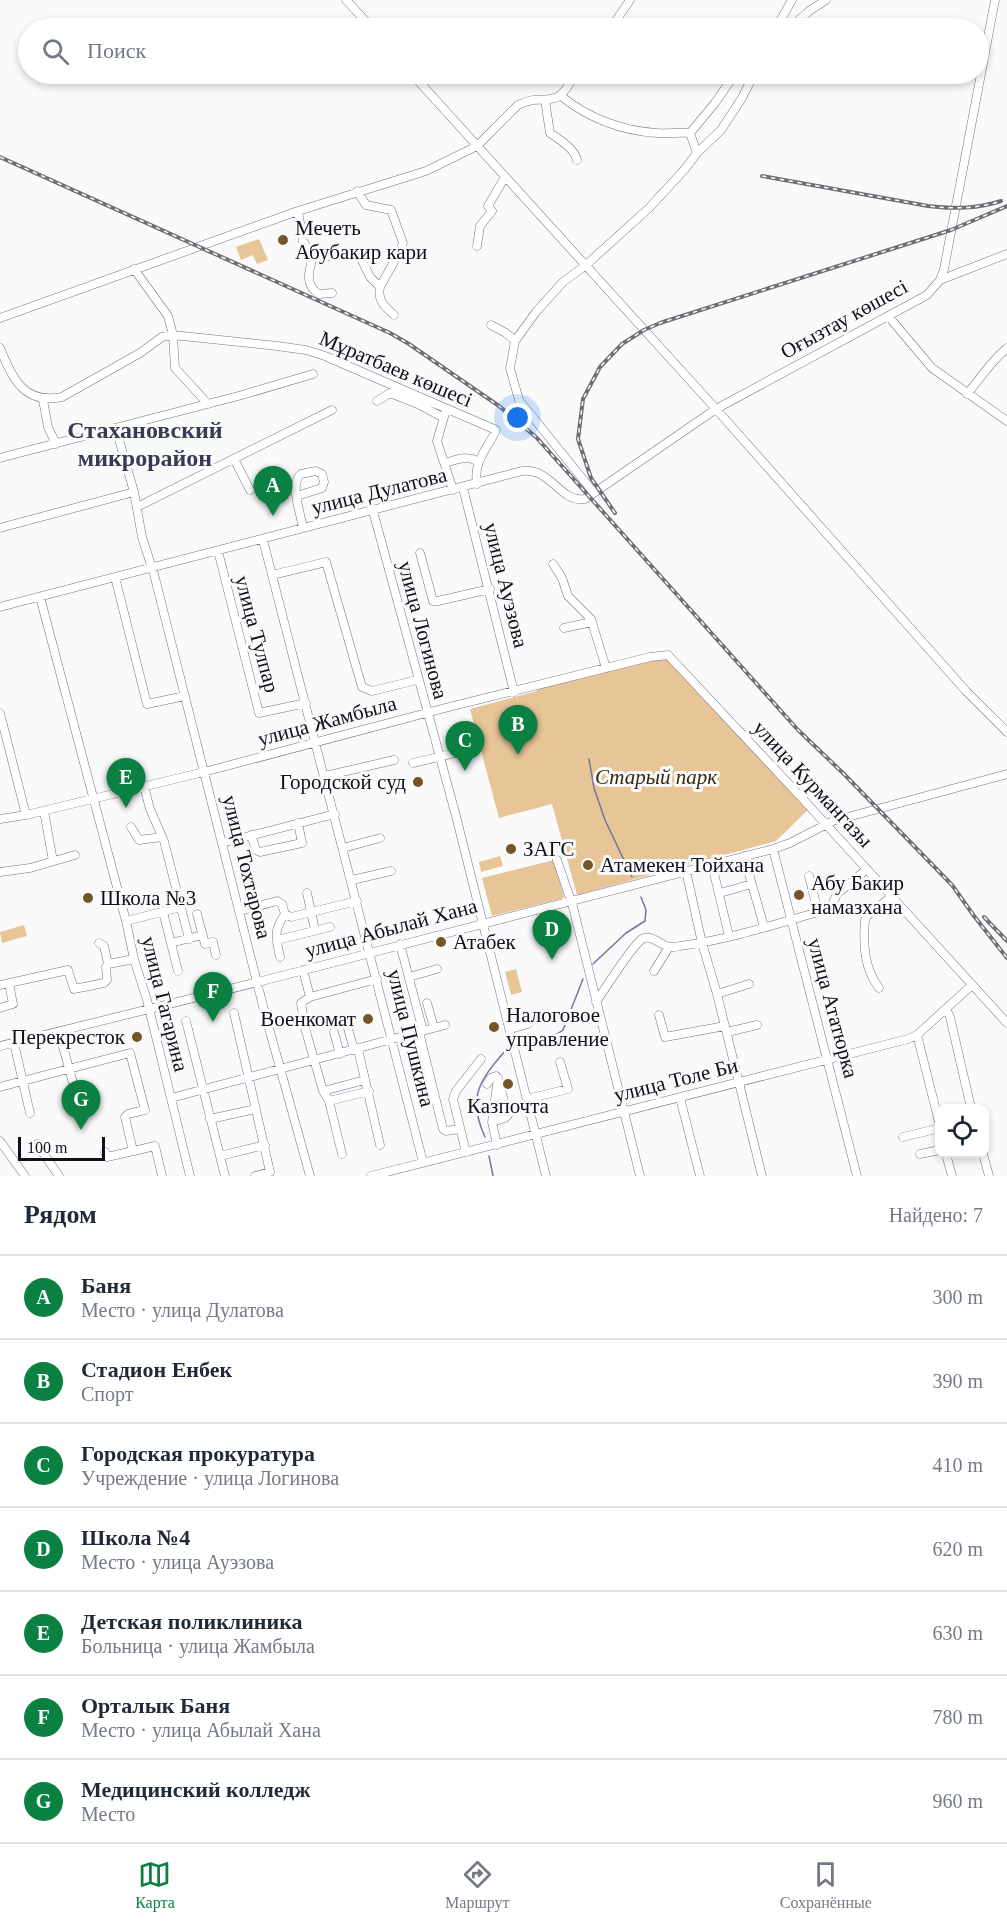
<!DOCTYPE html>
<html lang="ru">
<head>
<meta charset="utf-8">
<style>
  :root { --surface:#fff; --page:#f6f6f7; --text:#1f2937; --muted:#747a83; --line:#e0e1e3; --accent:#0b8043 }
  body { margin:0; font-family:"Times New Roman",serif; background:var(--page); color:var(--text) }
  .controls { position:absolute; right:18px; bottom:18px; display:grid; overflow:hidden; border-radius:12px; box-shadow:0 3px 9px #0003 }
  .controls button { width:54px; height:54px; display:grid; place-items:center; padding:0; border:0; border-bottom:2px solid var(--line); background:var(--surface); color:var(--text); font:30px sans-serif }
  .scale { position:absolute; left:18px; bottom:15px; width:87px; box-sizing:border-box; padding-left:6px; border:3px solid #0e101a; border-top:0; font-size:16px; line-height:21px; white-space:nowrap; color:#0e101a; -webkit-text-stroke:4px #fafafa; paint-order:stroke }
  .you { position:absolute; left:518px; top:418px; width:21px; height:21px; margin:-15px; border:4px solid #fff; border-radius:50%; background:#1a73e8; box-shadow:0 0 0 9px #1a73e833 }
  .badge { display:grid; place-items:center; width:39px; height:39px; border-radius:50%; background:var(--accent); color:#fff; font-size:20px; font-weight:700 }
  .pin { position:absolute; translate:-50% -50px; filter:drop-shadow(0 2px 3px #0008) }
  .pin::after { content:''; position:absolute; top:32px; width:21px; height:18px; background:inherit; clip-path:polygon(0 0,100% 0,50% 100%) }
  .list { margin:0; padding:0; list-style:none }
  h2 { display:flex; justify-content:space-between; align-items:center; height:78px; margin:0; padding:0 24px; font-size:26px }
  h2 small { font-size:20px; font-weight:400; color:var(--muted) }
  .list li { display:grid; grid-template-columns:39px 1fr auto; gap:18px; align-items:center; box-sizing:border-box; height:84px; padding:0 24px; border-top:2px solid var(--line) }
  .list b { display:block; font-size:22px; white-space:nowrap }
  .list p { margin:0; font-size:20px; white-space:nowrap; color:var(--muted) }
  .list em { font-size:20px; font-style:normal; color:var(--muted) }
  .icon { flex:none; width:33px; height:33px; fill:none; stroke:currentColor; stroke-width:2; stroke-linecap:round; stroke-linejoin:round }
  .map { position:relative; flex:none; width:1007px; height:1176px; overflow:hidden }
  .search { position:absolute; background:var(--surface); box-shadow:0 3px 9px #0003; left:18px; right:18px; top:18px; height:66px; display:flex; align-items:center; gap:15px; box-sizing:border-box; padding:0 21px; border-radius:33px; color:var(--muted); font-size:22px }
  .sheet { height:666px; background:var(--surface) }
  nav { display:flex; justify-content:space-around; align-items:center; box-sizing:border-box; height:84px; border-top:2px solid var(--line); background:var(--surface); font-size:16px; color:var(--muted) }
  nav a { display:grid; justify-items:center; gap:3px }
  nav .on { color:var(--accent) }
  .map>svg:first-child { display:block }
  .green { fill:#e8c597 }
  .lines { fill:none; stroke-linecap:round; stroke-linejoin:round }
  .stream { stroke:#7177a1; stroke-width:1.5 }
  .minor-casing { stroke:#6f738e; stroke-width:9 }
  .minor { stroke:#fff; stroke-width:8 }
  .rail-casing { stroke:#6e6f75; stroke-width:4 }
  .rail { stroke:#fafafa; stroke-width:1.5; stroke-dasharray:4.5; stroke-linecap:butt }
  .poi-dot { fill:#735529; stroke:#fafafa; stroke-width:2 }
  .labels { text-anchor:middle; stroke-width:6; stroke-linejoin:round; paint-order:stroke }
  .poi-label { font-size:21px; fill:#0e101a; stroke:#fafafa; text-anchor:start }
  .street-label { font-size:21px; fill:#0e101a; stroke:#fafafa }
  .park-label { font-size:21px; font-style:italic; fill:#382710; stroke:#fafafa }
  .quarter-label { font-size:24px; font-weight:bold; fill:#363a52; stroke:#fafafa }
</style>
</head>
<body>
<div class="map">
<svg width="1007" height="1176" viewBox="0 0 1007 1176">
  <rect width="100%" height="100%" fill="#fafafa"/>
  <!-- green -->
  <path class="green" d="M259 239 268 260 257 264 253 255 241 260 236 247Z
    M668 657 809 809 776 841 577 895 552 804 499 818 470 709 537 691 536 688Z
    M500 856 503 866 481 872 479 862Z
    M554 860 564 898 492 916 482 878Z
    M24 925 27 936 2 943 0 932Z
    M516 969 522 992 511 995 505 972Z"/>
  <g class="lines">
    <!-- stream -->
    <path class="stream" d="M589 759 594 788 605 820 632 877
      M593 964 626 933 645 921 646 910 641 897
      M520 1045 557 1034 563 1030 583 979
      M485 1137C467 1098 479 1081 505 1051
      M489 1156 493 1176"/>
    <!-- minor casing -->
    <g class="minor-casing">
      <path id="minor" d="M346 0 372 28
        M611 28 630 0
        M776 28 792 0
        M790 28 809 11 826 0
        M412 74 716 409 966 691 1007 732
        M561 96C588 118 622 131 657 133 668 134 679 132 690 133
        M545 100 550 133C560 140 574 148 577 160
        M690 133 715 103 735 74
        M690 133 697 153
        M357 191 366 205 391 210 403 243 401 249 380 287C377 300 385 307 394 315
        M298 211 303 241 313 256H360L370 277 380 287
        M477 246 480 226 492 211 488 206 505 177
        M313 256C309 271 304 285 319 294L332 293
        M134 269 168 316 173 335 175 368 208 404
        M940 280 1007 254
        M889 317 932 368 1007 421
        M0 318 298 211 426 171 477 146 518 105C548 90 554 115 575 74
        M491 325 506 333 515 341
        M0 348C12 378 24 405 62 397L140 353 162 337 173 335 277 346 306 350 325 356 496 430C487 450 473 461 477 484
        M967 394C980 379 991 361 1007 348
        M43 400 48 427 56 444
        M377 401 390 393 418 404 442 417
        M446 410 437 441 453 490
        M116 429 134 492 142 537 154 574 264 1010 310 1176
        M0 458 242 395 313 374
        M234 459 250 490
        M445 463C456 460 467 455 477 461
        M463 488 514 692
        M594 493 519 400 510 368 515 341 536 312 563 282 586 265 649 208 685 169 697 153 721 130 742 98 754 74
        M297 496 322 488 324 482 322 474 316 471 301 474C289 483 301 515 303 528
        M137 507 332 410
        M373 511 456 816 546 1176
        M0 528 134 492
        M263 540 423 1162
        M218 551 259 713 306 703
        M420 553 433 601H438L490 589
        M553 564 562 578 568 596 591 619 606 668
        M272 575 326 562 362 687 372 691 417 680
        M115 577 147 704 185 696
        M40 597 126 921 134 959 147 1000 190 1176
        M0 607 522 471C553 468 559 503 585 499L716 409 927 295 940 280 944 269 995 0
        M564 628 592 622
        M0 713 26 815
        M413 763 467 750
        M325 776 394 760
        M144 786 150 809 164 841 189 939
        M44 811 53 861
        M0 819 26 815 204 772 449 707 650 657 668 655 801 797 1007 1023
        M131 827 139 840 162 837
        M251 835 256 850 260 852 302 843 298 823
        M222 843 335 814
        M343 848 380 838
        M773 849 857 1176
        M744 856 764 927
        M557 860 573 907 640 1176
        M712 865 729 936
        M686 871 702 943 717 994 762 1176
        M0 872 30 868 75 855
        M809 876 818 912
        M352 880 391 871
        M307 893 315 930
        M720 893 752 884
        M240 911 277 901 282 904 285 914
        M163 912 178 971
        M197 914 205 944 213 942 216 955
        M285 914 291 917 357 901
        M126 921 181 907
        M277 940 330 927
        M171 943 202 935
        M400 944 423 1031
        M280 957C276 938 273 931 285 914
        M108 964 134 959
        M303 970 310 997
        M654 971 669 947
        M409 977 437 969
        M0 985 68 970 74 989 104 983 107 980 106 967 108 964 104 946 99 943
        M879 988C864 968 863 944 865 920L867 916 892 896
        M717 994 749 984
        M596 1002C605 989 631 947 642 939 651 934 659 944 667 946 671 948 676 947 680 946 727 940 773 925 818 912L831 907 837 894 867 869
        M427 1003 434 1028
        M0 1008 13 1004 9 983
        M946 1009 950 1017 971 1108
        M234 1013 270 1172 255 1176
        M659 1015 665 1037 725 1026
        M345 1018 354 1050
        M186 1021 225 1176
        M510 1029 528 1024
        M59 1032 83 1119
        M334 1032 340 1054
        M419 1032 443 1129 446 1131 459 1129
        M727 1032 757 1025
        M917 1035 940 1126
        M14 1043 30 1113
        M0 1046 258 982 773 849 790 843 833 821 1007 774
        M358 1049 380 1145
        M487 1084 491 1078 496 1076 498 1078
        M0 1087 130 1053 145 1110 128 1114 125 1117 133 1151
        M323 1091 365 1080
        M171 1098 445 1025
        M680 1098 700 1176
        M527 1099 568 1089 560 1062
        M329 1101 369 1091
        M210 1119 256 1109
        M492 1122 505 1118 508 1115 499 1083
        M903 1137 940 1128
        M0 1141 25 1176
        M37 1144 59 1176
        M497 1145 492 1122 498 1078
        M105 1152 107 1157 155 1146 162 1176
        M466 1152 453 1099 456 1091 481 1059
        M342 1154 329 1101 323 1091 305 1028 301 1003 310 997 377 979
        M920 1154 940 1150
        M946 1154 952 1176
        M983 1154 989 1176
        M220 1156 265 1145
        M371 1176 908 1039 917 1035 972 985"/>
    </g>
    <!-- minor -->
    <use href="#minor" class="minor"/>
    <!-- rail casing -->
    <g class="rail-casing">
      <path id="rail" d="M0 157 390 333 409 344 499 406 536 437 798 730 844 774 952 885 974 916 1007 958
        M762 176 928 206C954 209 976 209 1001 201
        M615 513 591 478 578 439 583 399 600 367 622 344 644 330 660 323 951 230 1007 206
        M984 917 1007 941"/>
    </g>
    <!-- rail -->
    <use href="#rail" class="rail"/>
  </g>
  <!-- markers -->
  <g class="poi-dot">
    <circle cx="283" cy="240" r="6"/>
    <circle cx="418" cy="782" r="6"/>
    <circle cx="511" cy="849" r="6"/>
    <circle cx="588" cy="865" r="6"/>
    <circle cx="799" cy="895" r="6"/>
    <circle cx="88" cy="898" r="6"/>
    <circle cx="441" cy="942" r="6"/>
    <circle cx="368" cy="1019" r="6"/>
    <circle cx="494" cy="1027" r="6"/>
    <circle cx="137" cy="1037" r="6"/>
    <circle cx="508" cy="1084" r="6"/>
  </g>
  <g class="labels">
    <!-- poi labels -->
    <g class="poi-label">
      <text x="295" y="235">Мечеть<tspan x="295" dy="24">Абубакир кари</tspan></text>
      <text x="406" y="789" text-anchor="end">Городской суд</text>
      <text x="523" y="856">ЗАГС</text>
      <text x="600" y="872">Атамекен Тойхана</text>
      <text x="811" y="890">Абу Бакир<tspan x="811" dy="24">намазхана</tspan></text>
      <text x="100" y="905">Школа №3</text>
      <text x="453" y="949">Атабек</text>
      <text x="506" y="1022">Налоговое<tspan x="506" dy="24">управление</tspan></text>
      <text x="356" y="1026" text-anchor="end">Военкомат</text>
      <text x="125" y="1044" text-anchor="end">Перекресток</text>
      <text x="508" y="1113" text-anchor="middle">Казпочта</text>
    </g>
    <!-- street labels -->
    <g class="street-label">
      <text transform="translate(844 319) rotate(-29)" y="7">Оғызтау көшесі</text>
      <text transform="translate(396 369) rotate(23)" y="7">Мұратбаев көшесі</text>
      <text transform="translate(379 491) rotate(-14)" y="7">улица Дулатова</text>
      <text transform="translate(506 585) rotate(76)" y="7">улица Ауэзова</text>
      <text transform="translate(423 630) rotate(75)" y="7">улица Логинова</text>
      <text transform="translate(257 634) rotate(75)" y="7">улица Тулпар</text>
      <text transform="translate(327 721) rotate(-15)" y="7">улица Жамбыла</text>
      <text transform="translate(813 784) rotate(47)" y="7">улица Курмангазы</text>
      <text transform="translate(247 867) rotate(76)" y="7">улица Тохтарова</text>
      <text transform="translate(391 928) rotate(-15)" y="7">улица Абылай Хана</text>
      <text transform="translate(165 1004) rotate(76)" y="7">улица Гагарина</text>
      <text transform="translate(833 1008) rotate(75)" y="7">улица Ататюрка</text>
      <text transform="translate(411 1038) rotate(76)" y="7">улица Пушкина</text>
      <text transform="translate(676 1080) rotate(-14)" y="7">улица Толе Би</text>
    </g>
    <!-- park labels -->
    <g class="park-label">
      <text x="656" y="784">Старый парк</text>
    </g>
    <!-- quarter labels -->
    <g class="quarter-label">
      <text x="145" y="438">Стахановский<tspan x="145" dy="28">микрорайон</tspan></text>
    </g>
  </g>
</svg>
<div class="controls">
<button><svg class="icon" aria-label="locate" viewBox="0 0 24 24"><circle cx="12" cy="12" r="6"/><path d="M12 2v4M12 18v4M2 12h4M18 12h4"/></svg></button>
</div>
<div class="scale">100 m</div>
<div class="you"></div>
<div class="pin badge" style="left:273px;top:516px">A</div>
<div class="pin badge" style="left:518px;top:755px">B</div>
<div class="pin badge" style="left:465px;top:771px">C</div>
<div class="pin badge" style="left:552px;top:960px">D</div>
<div class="pin badge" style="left:126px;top:808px">E</div>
<div class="pin badge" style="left:213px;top:1022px">F</div>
<div class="pin badge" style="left:81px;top:1130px">G</div>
<div class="search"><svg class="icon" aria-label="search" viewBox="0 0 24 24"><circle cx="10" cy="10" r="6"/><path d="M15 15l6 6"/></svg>Поиск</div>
</div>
<section class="sheet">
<h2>Рядом<small>Найдено: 7</small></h2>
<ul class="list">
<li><span class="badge">A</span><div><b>Баня</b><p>Место · улица Дулатова</p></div><em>300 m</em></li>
<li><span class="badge">B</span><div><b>Стадион Енбек</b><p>Спорт</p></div><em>390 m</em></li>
<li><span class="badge">C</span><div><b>Городская прокуратура</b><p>Учреждение · улица Логинова</p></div><em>410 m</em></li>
<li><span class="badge">D</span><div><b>Школа №4</b><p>Место · улица Ауэзова</p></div><em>620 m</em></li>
<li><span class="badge">E</span><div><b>Детская поликлиника</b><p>Больница · улица Жамбыла</p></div><em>630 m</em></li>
<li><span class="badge">F</span><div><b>Орталык Баня</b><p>Место · улица Абылай Хана</p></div><em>780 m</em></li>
<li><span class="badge">G</span><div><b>Медицинский колледж</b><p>Место</p></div><em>960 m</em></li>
</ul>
</section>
<nav>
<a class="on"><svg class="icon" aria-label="map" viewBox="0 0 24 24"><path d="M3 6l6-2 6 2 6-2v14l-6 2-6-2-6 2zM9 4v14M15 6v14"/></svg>Карта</a>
<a><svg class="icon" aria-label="directions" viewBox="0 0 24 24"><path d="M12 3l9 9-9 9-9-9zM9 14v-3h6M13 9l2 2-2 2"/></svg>Маршрут</a>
<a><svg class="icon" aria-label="saved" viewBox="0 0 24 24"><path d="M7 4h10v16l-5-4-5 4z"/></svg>Сохранённые</a>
</nav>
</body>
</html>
